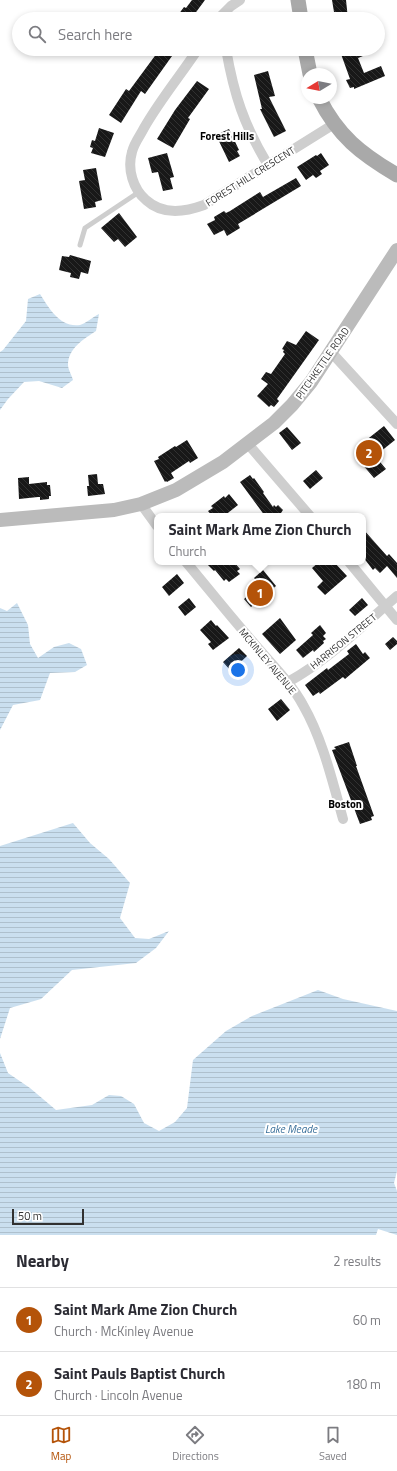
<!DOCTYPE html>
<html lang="en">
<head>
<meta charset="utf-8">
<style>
  :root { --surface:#fff; --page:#f7f7f7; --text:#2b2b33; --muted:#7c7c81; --line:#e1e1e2; --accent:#b45309 }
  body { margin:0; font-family:"Titillium Web",sans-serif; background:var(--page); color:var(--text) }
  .compass { position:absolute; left:301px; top:68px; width:36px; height:36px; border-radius:50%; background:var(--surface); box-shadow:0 2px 6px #0003; rotate:260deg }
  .scale { position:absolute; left:12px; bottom:10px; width:72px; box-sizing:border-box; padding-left:4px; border:2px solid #313131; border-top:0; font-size:11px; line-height:14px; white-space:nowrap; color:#313131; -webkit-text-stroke:3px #fff; paint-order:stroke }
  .you { position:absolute; left:238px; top:670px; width:14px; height:14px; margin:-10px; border:3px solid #fff; border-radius:50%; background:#1a73e8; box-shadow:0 0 0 6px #1a73e833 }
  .badge { display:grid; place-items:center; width:26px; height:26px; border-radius:50%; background:var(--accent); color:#fff; font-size:13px; font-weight:700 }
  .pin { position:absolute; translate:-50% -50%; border:2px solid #fff; box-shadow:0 1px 4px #0006 }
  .popup { position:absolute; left:154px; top:513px; width:212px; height:52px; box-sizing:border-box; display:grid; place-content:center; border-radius:8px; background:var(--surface); filter:drop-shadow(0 1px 3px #0005); font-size:13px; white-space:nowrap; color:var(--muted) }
  .popup b { font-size:15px; color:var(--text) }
  .popup::after { content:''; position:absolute; left:50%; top:100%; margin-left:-8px; border:8px solid transparent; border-top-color:var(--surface) }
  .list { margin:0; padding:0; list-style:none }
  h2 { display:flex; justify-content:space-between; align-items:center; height:52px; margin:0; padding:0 16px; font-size:17px }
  h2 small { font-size:13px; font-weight:400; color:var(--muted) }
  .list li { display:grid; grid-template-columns:26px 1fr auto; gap:12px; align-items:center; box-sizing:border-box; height:64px; padding:0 16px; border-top:1px solid var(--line) }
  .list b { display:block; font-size:15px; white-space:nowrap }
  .list p { margin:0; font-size:13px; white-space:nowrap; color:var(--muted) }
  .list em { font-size:13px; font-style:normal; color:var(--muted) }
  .icon { flex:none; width:22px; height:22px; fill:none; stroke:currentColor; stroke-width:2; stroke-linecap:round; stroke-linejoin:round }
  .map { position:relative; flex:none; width:397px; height:1235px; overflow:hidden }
  .search { position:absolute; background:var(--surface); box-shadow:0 2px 6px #0003; left:12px; right:12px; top:12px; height:44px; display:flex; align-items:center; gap:10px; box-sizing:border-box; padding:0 14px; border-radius:22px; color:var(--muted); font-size:15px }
  .sheet { height:180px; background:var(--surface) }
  nav { display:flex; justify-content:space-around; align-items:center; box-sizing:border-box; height:56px; border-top:1px solid var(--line); background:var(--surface); font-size:11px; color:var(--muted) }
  nav a { display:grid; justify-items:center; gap:2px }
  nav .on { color:var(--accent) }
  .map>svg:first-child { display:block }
  .water { fill:url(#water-rules) }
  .building { fill:url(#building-back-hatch) }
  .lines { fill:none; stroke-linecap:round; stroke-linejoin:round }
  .service { stroke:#cecece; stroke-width:5 }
  .minor { stroke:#cecece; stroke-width:10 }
  .secondary { stroke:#bbb; stroke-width:14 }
  .primary { stroke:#a9a9a9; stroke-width:15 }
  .labels { text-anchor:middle; stroke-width:4; stroke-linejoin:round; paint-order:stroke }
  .street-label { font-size:10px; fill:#313131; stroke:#fff }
  .neighbourhood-label { font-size:11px; font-weight:bold; fill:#000; stroke:#fff }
  .water-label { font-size:11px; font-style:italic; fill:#396f9a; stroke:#fff }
</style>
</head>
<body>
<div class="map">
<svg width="397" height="1235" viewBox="0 0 397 1235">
  <defs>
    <pattern id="water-rules" width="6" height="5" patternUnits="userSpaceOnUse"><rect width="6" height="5" fill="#cadfef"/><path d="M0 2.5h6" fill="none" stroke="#aec0cd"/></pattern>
    <pattern id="building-back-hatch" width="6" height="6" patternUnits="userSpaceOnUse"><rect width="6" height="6" fill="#181818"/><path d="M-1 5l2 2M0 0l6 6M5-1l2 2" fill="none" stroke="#313131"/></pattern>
  </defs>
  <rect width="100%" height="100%" fill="#fff"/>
  <!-- water -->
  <path class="water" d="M40 294C49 308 60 328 80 325 85 324 93 317 99 314L96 331C84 339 68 348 68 365 68 369 72 376 73 380L62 388 39 381 24 382 8 399 0 410V352L3 350 26 321 28 299Z
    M17 603 28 625 30 644 38 658 54 647 69 643 81 649 87 665 75 672 50 673 40 700 13 705 0 730V608L7 611Z
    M73 823 90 843 109 859 130 883 120 918 135 938 149 939 169 931 156 948 136 963 72 970 41 999 10 1008 0 1039V846Z
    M318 990 343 999 397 1011V1171L394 1183 397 1191V1235L378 1229 376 1235H0V1053L8 1073 30 1088 56 1110 92 1105 109 1095 121 1096 134 1104 144 1123 159 1131 175 1122 187 1108 193 1060 226 1031 252 1016Z"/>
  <!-- building -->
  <path class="building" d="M192 0H205L191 19H175L184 7 186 8Z
    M332 0H346L348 19 335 18Z
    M160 49H177L145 94 141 91 121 123 109 115 126 89 129 91Z
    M355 49H361L363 56 358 58 364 73 381 66 385 76 354 89V87L350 88 346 80 350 79 341 54Z
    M268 71 275 96 269 97 286 131 274 137 260 109H262L254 75Z
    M197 81 209 89 188 118 190 119 173 148 157 139 175 110Z
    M99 128 114 133 105 157 91 153 93 148 90 147 92 140 95 141Z
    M229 129 239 150 237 151 240 156 229 162 216 135Z
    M167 153 174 177 170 178 173 189 163 191 158 172 152 173 148 158Z
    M321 153 329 165 320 171 322 174 316 178 313 175 306 180 297 167 316 155 317 156Z
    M96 168 102 200 95 202 96 207 84 209 79 181 85 180 83 170Z
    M296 178 301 186 238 224 240 228 227 236 224 230 214 235 207 224 215 220 214 217 224 211 226 213 230 211 260 192 263 197Z
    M119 213 137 237 125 247 118 239 114 242 101 228Z
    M70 255 91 261 88 274 81 272 79 279 70 277 71 273 59 270 62 256 69 257Z
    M306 331 319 340 277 399 279 401 274 407 271 405 269 407 257 396 268 384 261 379 266 372 271 374 285 354 283 352 284 350 282 349 287 341 296 345Z
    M384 426 395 440 375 456 386 469 374 478 362 464 366 461 358 450 362 447 360 445Z
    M287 427 301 443 292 450 279 433Z
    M187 440 198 458 190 463 189 461 171 473 174 478 167 482 166 481 165 482 154 461 159 459 158 457 175 446 176 447Z
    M316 470 323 478 310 489 303 481Z
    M97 474 98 484H103L105 494 88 496 87 486H89L88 475Z
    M250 475 253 479 254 478 264 492 263 493 273 507 274 505 276 507 278 505 283 510 281 513 284 516H265L240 482Z
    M29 477V484L47 482V485H50L51 496H49V499L40 500V497H38L19 499 18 478Z
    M229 494 238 505 224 516H212L208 511 213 508 211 506 224 496 225 498Z
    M363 529 387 556 389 554 397 563V578L387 566 380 573 375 568 373 570 363 557Z
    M205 562H234L240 569 237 571 240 574 229 582 226 579 224 581 215 570 214 571Z
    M319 562H334L347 576 325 595 317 587 323 581 312 568Z
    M263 570 276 586 251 607 244 599 260 585 254 578Z
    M177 574 184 583 169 596 162 587Z
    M189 598 196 607 185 616 178 607Z
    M362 598 368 605 355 616 349 610Z
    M280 618 296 640 280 654 262 634Z
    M211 620 216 626 217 625 229 638 213 650 208 644 211 642 200 630Z
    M320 625 326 633 323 636 326 639 323 641 324 643 314 652 313 650 303 658 296 650 313 635 311 633Z
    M393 637 397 641V644L390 650 385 644Z
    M356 644 363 654 365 652 370 658 345 679 343 677 320 694 319 692 313 696 305 685 327 668 328 670 349 654 347 651Z
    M239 648 247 656 231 671 223 662Z
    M281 699 290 710 277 721 268 709Z
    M349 742 357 766H356L374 816 371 817 372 820 360 824 332 750 336 749 334 747Z"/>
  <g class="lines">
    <!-- service -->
    <path class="service" d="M80 245 85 228 139 192"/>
    <!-- minor -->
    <path class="minor" d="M218 19 231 6 240 0
      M198 49C180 76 160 100 144 128 140 136 134 143 132 152 127 169 133 189 146 200 162 215 185 212 204 205L334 124
      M226 49C234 95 244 125 268 165
      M331 352 397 424
      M248 444 310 516
      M141 504 157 526
      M186 562C208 588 229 615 252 641 269 662 290 681 303 705 323 740 332 780 343 819
      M349 562 397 620
      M288 682C328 660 362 626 397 596"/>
    <!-- secondary -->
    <path class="secondary" d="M0 520 114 510 141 504 176 490 223 462 274 423 292 405 311 382 397 250"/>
    <!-- primary -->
    <path class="primary" d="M298 0 301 19
      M305 49 310 74
      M319 98C338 136 361 154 397 175"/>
  </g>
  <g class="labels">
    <!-- street labels -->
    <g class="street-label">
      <text transform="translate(250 176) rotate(-32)" y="4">FOREST HILL CRESCENT</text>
      <text transform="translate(322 363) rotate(-55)" y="4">PITCHKETTLE ROAD</text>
      <text transform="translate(343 641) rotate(-39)" y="4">HARRISON STREET</text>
      <text transform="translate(268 661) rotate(50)" y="4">MCKINLEY AVENUE</text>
    </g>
    <!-- neighbourhood labels -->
    <g class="neighbourhood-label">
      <text x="227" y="140">Forest Hills</text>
      <text x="345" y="808">Boston</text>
    </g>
    <!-- water labels -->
    <g class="water-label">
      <text x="291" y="1133">Lake Meade</text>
    </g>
  </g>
</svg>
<svg class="compass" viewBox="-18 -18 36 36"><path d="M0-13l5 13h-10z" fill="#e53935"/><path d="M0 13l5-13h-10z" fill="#7c7c81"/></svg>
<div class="scale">50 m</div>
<div class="you"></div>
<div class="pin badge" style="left:260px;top:593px">1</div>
<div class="popup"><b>Saint Mark Ame Zion Church</b>Church</div>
<div class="pin badge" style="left:369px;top:453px">2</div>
<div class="search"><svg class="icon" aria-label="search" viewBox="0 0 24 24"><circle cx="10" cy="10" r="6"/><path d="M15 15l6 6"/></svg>Search here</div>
</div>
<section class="sheet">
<h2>Nearby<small>2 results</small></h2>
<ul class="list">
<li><span class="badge">1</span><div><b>Saint Mark Ame Zion Church</b><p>Church · McKinley Avenue</p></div><em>60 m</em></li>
<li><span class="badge">2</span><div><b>Saint Pauls Baptist Church</b><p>Church · Lincoln Avenue</p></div><em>180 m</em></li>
</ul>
</section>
<nav>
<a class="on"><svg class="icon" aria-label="map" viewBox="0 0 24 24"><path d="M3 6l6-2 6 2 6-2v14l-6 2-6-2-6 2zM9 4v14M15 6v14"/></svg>Map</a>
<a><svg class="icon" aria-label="directions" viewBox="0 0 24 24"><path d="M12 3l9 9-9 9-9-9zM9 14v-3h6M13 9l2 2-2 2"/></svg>Directions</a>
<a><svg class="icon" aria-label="saved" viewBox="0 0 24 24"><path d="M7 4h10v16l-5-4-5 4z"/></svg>Saved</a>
</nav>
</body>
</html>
